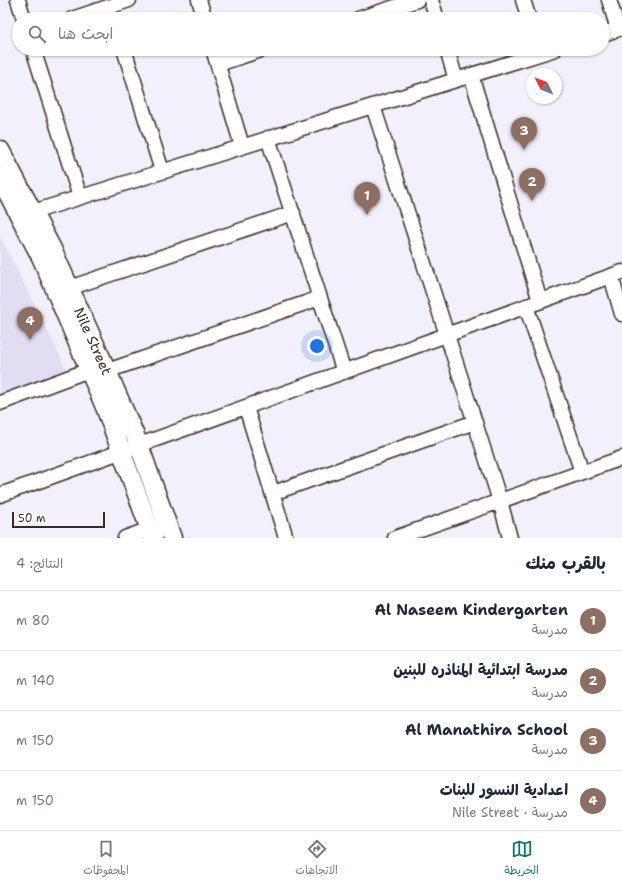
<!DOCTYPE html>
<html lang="ar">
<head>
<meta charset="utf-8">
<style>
  :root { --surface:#fff; --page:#f6f6f7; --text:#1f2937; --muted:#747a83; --line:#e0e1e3; --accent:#0f766e }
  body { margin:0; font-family:"Shantell Sans","Playpen Sans Arabic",sans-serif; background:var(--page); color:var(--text); direction:rtl }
  .compass { position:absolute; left:526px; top:68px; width:36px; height:36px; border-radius:50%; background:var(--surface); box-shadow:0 1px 3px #0004; rotate:312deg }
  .scale { position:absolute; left:12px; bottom:10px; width:93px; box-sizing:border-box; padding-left:4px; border:2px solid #3b2a1e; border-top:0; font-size:11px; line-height:14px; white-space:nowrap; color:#3b2a1e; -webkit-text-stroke:3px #fff; paint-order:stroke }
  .you { position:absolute; left:317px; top:346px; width:14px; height:14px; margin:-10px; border:3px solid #fff; border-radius:50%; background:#1a73e8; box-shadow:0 0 0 6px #1a73e833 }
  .badge { display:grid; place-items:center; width:26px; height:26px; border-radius:50%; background:var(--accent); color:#fff; font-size:13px; font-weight:700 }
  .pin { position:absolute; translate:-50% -33px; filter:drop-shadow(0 1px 2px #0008) }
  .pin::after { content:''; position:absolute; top:21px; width:14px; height:12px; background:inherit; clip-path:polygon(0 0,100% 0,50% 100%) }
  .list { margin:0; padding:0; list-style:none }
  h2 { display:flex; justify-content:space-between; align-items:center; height:52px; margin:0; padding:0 16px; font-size:17px }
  h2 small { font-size:13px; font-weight:400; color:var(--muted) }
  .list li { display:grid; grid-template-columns:26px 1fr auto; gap:12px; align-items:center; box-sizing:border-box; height:60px; padding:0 16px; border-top:1px solid var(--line) }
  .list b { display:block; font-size:15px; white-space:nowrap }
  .list p { margin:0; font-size:13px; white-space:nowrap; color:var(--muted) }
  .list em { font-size:13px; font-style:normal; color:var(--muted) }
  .icon { flex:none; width:22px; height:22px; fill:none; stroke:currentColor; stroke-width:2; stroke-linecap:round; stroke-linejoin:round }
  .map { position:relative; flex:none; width:622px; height:538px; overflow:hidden; direction:ltr }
  .search { position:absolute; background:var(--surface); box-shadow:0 1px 3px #0004; left:12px; right:12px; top:12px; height:44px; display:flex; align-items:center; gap:10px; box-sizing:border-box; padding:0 14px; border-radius:22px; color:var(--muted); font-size:15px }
  .sheet { height:292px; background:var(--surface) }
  nav { display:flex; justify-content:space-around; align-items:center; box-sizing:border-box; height:56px; border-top:1px solid var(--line); background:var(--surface); font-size:11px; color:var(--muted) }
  nav a { display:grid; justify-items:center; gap:2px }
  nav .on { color:var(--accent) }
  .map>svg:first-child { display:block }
  .built { fill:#e2ddf3 }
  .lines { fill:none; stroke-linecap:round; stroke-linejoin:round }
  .minor-casing { stroke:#3b2a1e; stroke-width:17 }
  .major-casing { stroke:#3b2a1e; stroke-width:21 }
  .minor { stroke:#fff; stroke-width:14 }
  .major { stroke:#fff; stroke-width:18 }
  .labels { text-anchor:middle; stroke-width:4; stroke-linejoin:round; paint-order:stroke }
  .street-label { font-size:14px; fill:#3b2a1e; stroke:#fff }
</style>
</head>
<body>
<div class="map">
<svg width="622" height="538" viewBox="0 0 622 538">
  <rect width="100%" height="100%" fill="#f2f0fa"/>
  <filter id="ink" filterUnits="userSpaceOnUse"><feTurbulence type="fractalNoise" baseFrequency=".025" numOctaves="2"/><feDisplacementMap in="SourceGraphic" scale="8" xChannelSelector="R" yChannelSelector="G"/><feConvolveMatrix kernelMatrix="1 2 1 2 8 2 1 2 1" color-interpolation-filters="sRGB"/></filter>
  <g filter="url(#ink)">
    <!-- built -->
    <path class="built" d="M0 236 67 370 0 394Z"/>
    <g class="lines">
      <!-- minor casing -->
      <g class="minor-casing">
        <path id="minor" d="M18 0 24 19
          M199 0 205 19
          M431 0 437 19
          M523 0 529 19
          M609 0 618 29
          M72 19 129 0
          M358 19 417 0
          M603 34 622 28
          M33 49 80 197
          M124 49 162 171
          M213 49 242 146
          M447 49 456 80
          M218 64 264 49
          M471 75 540 301
          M373 106 447 335 500 501 510 538
          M268 138 344 372
          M33 212 555 49
          M611 276 622 314
          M60 291 293 213
          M526 306 582 472
          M107 371 320 298
          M0 403 89 370
          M246 407 286 538
          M273 493 475 422
          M0 495 622 272
          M125 538 150 529
          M395 538 622 458"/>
      </g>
      <!-- major casing -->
      <g class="major-casing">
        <path id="major" d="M0 150 52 249 107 371 139 445 172 538
          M0 178 42 259 105 407 153 538"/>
      </g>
      <!-- minor -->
      <use href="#minor" class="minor"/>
      <!-- major -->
      <use href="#major" class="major"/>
    </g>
  </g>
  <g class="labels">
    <!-- street labels -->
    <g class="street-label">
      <text transform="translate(93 341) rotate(66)" y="5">Nile Street</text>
    </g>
  </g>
</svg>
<svg class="compass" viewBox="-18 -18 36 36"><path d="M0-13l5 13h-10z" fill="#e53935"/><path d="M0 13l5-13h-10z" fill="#747a83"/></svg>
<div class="scale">50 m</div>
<div class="you"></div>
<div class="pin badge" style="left:367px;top:215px;background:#8d6e63">1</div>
<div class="pin badge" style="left:532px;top:201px;background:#8d6e63">2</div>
<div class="pin badge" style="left:524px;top:150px;background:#8d6e63">3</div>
<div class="pin badge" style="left:30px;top:340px;background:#8d6e63">4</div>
<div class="search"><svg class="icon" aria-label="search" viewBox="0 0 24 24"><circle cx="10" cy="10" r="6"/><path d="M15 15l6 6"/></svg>ابحث هنا</div>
</div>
<section class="sheet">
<h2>بالقرب منك<small>النتائج: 4</small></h2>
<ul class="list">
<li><span class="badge" style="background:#8d6e63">1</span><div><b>Al Naseem Kindergarten</b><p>مدرسة</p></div><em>80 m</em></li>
<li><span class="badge" style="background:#8d6e63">2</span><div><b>مدرسة ابتدائية المناذره للبنين</b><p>مدرسة</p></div><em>140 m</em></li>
<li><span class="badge" style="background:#8d6e63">3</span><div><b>Al Manathira School</b><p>مدرسة</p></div><em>150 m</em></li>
<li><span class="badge" style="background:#8d6e63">4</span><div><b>اعدادية النسور للبنات</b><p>مدرسة · Nile Street</p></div><em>150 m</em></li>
</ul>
</section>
<nav>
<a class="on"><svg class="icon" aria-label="map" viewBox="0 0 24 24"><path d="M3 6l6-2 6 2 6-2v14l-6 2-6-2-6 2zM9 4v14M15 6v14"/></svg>الخريطة</a>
<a><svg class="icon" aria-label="directions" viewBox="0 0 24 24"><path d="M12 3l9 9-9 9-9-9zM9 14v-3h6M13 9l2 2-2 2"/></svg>الاتجاهات</a>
<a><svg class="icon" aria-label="saved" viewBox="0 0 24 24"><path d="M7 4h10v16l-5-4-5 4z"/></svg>المحفوظات</a>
</nav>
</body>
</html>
